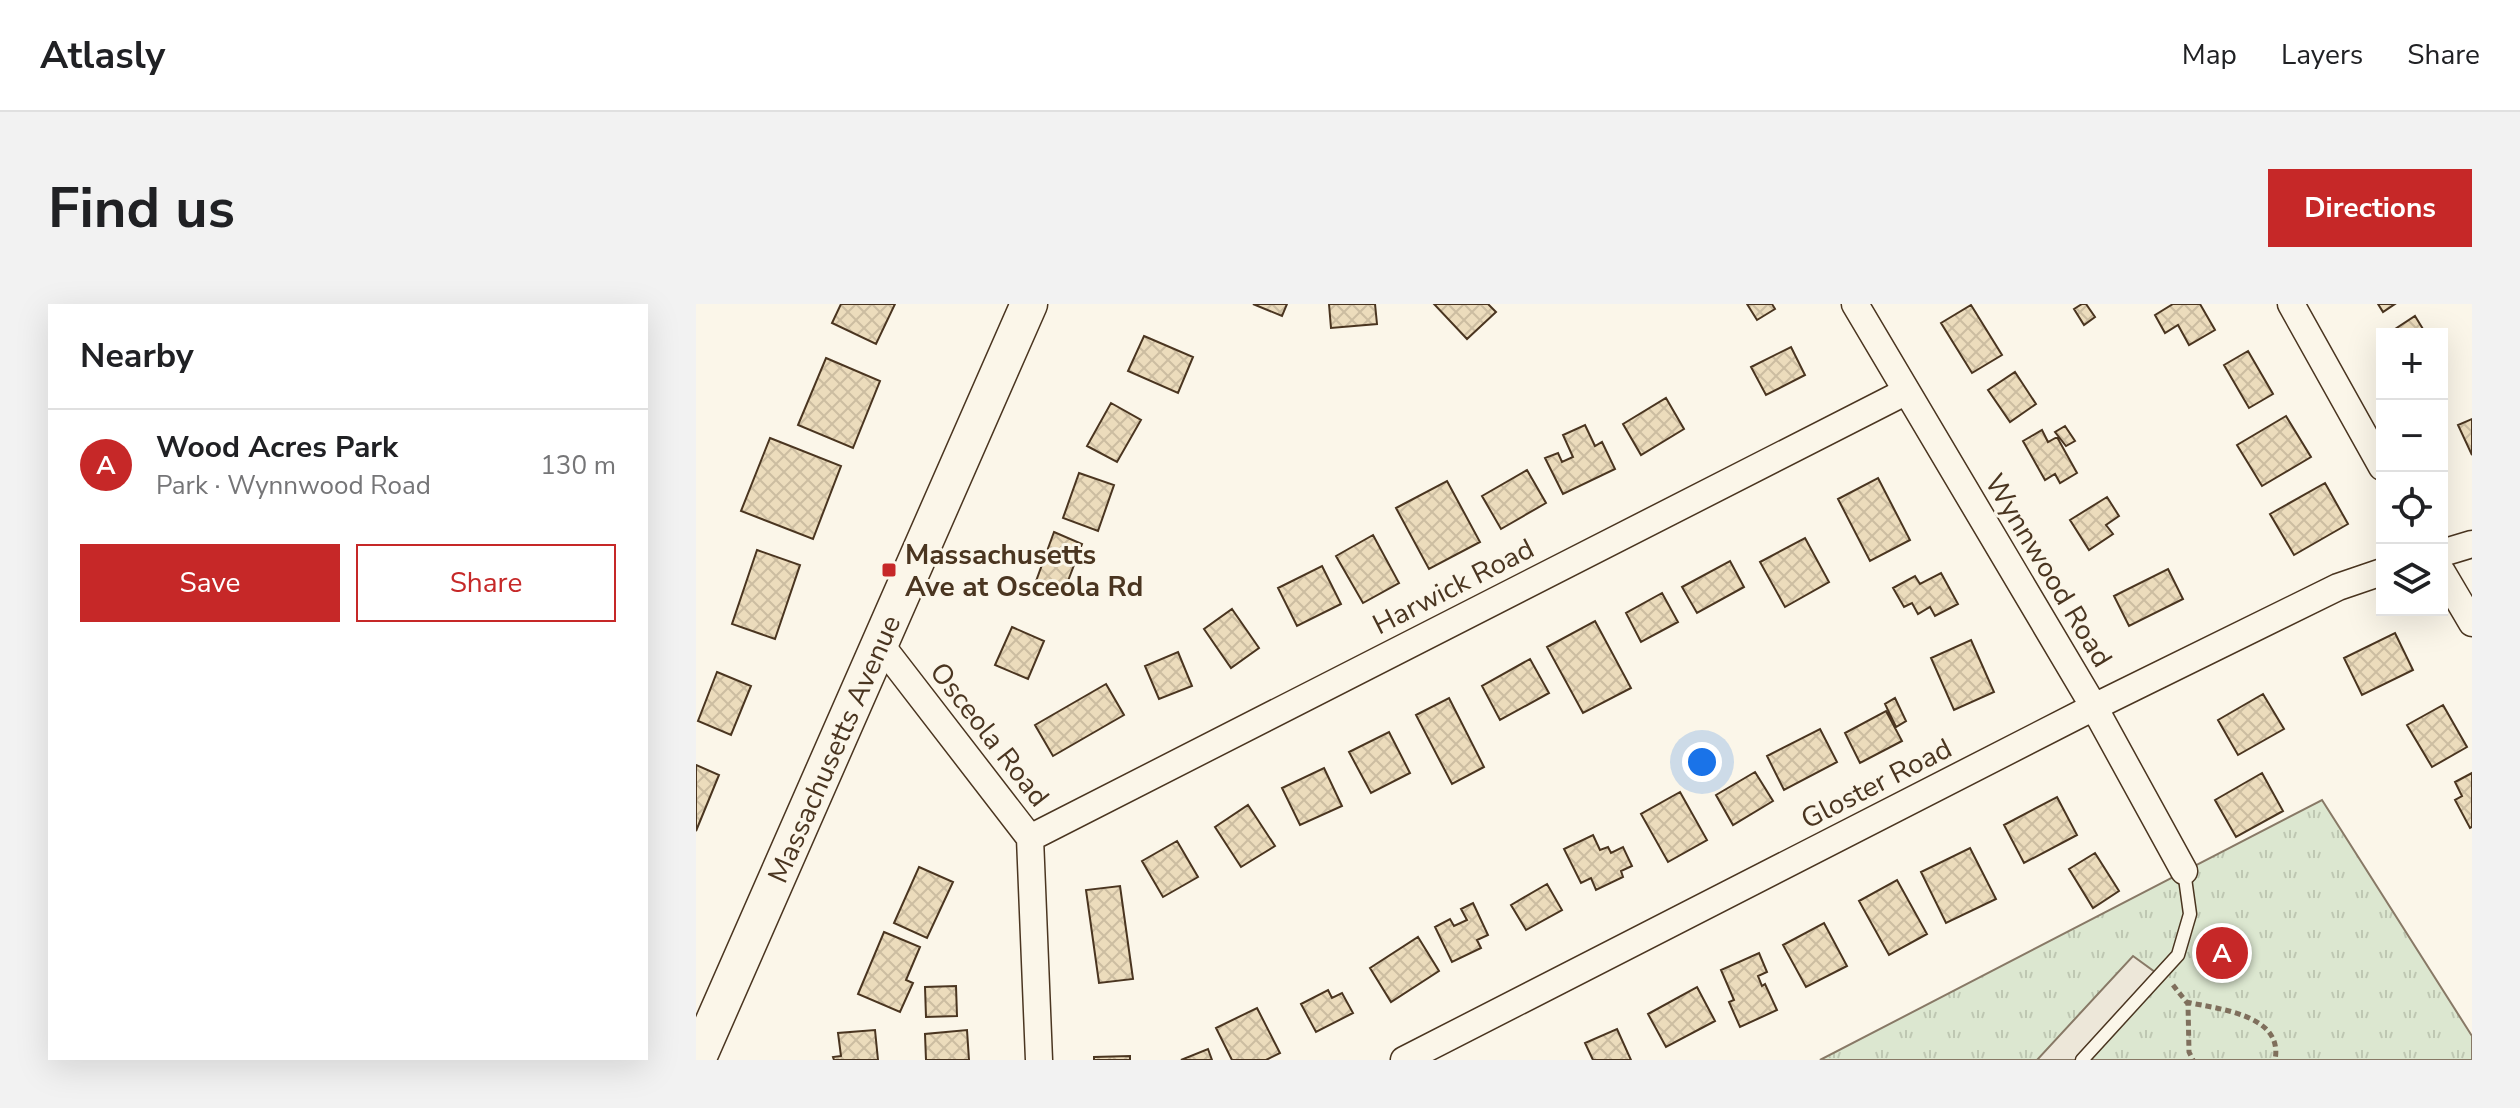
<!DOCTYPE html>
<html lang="en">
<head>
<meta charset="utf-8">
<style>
  :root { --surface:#fff; --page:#f2f2f2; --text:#202124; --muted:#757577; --line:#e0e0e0; --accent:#c62828 }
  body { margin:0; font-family:"Nunito Sans",sans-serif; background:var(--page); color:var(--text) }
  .controls { position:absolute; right:24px; top:24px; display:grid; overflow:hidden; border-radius:0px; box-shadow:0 8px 32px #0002 }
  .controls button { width:72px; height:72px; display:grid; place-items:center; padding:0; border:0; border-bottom:2px solid var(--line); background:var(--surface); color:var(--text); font:40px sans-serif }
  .you { position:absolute; left:1006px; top:458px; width:28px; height:28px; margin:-20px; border:6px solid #fff; border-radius:50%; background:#1a73e8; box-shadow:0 0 0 12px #1a73e833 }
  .badge { display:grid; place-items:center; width:52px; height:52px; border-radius:50%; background:var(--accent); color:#fff; font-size:26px; font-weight:700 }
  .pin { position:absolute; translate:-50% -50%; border:4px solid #fff; box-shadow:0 2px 8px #0006 }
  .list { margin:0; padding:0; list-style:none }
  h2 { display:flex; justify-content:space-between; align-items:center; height:104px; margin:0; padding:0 32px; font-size:34px }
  h2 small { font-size:26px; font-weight:400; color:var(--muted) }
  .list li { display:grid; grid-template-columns:52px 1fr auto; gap:24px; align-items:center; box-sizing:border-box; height:112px; padding:0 32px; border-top:2px solid var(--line) }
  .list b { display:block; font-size:30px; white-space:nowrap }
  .list p { margin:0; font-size:26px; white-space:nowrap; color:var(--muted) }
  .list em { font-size:26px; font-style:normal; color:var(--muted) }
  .actions { display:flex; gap:16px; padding:24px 32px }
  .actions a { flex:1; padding:18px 0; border:2px solid var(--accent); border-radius:0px; text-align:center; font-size:28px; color:var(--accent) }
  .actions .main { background:var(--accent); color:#fff }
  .icon { flex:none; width:44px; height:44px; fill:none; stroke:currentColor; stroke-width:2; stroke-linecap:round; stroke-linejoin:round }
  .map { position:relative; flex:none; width:1776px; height:756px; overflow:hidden; border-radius:0px }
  header { display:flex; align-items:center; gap:48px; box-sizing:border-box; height:112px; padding:0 40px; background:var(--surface); border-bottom:2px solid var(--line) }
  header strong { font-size:38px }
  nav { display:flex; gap:44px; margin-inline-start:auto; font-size:28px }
  .intro { display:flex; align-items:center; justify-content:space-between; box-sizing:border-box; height:192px; padding:0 48px }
  h1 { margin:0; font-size:56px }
  .button { padding:20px 36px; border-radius:0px; background:var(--accent); color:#fff; font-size:28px; font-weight:700 }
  main { display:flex; gap:48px; padding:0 48px }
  aside { flex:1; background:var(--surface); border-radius:0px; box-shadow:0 8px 32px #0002 }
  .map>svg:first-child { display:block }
  .park { fill:url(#park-tufts); stroke:#887966; stroke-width:2 }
  .parking { fill:#ede7d9; stroke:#887966; stroke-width:2 }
  .building { fill:url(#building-cross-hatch); stroke:#4a3520; stroke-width:2 }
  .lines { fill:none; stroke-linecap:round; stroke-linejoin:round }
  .service-casing { stroke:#4a3520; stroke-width:15 }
  .minor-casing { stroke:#4a3520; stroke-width:29 }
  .secondary-casing { stroke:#4a3520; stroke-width:39 }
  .path { stroke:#7f6f5c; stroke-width:5; stroke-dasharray:6 4; stroke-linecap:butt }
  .service { stroke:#fbf6e9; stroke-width:12 }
  .minor { stroke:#fbf6e9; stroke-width:26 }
  .secondary { stroke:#fbf6e9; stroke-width:36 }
  .poi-dot { fill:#c62828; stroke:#fbf6e9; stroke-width:3 }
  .labels { text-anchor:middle; stroke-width:6; stroke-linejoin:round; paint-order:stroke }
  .poi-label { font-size:28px; font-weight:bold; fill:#4a3520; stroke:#fbf6e9; text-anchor:start }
  .street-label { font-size:28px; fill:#4a3520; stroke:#fbf6e9 }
</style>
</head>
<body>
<header>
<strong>Atlasly</strong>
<nav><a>Map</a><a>Layers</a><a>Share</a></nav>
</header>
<div class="intro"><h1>Find us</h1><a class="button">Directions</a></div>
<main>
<aside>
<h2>Nearby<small></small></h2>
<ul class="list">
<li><span class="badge">A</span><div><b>Wood Acres Park</b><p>Park · Wynnwood Road</p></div><em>130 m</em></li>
</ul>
<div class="actions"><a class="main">Save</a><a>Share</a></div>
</aside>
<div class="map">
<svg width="1776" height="756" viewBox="0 0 1776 756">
  <defs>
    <pattern id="park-tufts" width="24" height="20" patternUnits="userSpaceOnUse" patternTransform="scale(2)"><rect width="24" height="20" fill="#dce7d0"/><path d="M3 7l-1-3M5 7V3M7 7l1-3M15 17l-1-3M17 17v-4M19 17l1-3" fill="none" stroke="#bec7b2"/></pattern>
    <pattern id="building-cross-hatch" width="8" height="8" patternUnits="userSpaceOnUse" patternTransform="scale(2)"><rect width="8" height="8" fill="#ecdcbc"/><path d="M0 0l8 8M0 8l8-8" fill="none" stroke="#ccbda1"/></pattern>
  </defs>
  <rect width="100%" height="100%" fill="#fbf6e9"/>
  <!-- park -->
  <path class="park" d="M1626 496 1776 732V756H1124Z"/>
  <!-- parking -->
  <path class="parking" d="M1437 652 1463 671 1386 756H1341Z"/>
  <!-- building -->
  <path class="building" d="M145 0H199L180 40 136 19Z
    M557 0H591L586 12Z
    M633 0H679L681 20 635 24Z
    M738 0H792L800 8 771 35Z
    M1051 0H1076L1079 5 1061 16Z
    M1386 0H1390L1399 13 1388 21 1378 5Z
    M1477 0H1504L1519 26 1493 41 1482 21 1469 29 1459 11Z
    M1682 0H1699L1687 8Z
    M1275 1 1306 51 1276 69 1245 19Z
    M1719 12 1730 30H1698L1696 27Z
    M448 32 497 53 482 89 432 67Z
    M1095 43 1109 71 1070 91 1055 63Z
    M1552 47 1577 90 1553 104 1528 61Z
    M130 54 184 77 157 144 102 121Z
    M1319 68 1340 100 1314 118 1292 86Z
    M970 94 988 125 945 151 927 120Z
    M415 99 445 116 421 158 391 142Z
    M1590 112 1615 153 1566 182 1541 141Z
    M1776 115V151L1762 121Z
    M889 121 899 142 906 138 919 165 867 190 849 154 862 149 866 158 877 153 867 131Z
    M1369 122 1379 137 1370 142 1359 128Z
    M1346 126 1352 138 1361 133 1381 169 1364 179 1359 170 1349 176 1327 137Z
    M74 134 145 162 117 235 45 207Z
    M831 166 850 199 805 225 786 192Z
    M383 169 418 181 402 227 367 214Z
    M1182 174 1214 236 1174 257 1142 195Z
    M751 177 784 238 733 265 700 204Z
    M1629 179 1652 220 1598 251 1574 210Z
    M1411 193 1423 212 1410 221 1417 230 1393 246 1374 216Z
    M358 228 386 240 367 290 339 280Z
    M677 231 703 279 667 299 640 252Z
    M1109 234 1133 278 1089 303 1064 258Z
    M61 246 104 261 79 335 36 320Z
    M1034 257 1048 283 1001 309 986 283Z
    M626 262 645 300 601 322 582 284Z
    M1472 265 1487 295 1433 322 1418 292Z
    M1245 269 1262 300 1239 312 1234 303 1222 310 1216 299 1208 303 1197 284 1219 272 1224 280Z
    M966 289 982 318 945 338 930 309Z
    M536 305 563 344 535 364 508 325Z
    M899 317 935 384 887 409 851 343Z
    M316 323 348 337 332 375 299 361Z
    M1699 329 1717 366 1666 391 1648 354Z
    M1275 336 1298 388 1258 406 1235 354Z
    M482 348 496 382 463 395 449 362Z
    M834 355 853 389 804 416 786 382Z
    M21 368 55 382 35 431 2 417Z
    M410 380 428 411 357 452 339 421Z
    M1567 390 1588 425 1542 451 1522 416Z
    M753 394 788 463 756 480 720 411Z
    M1199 394 1210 417 1200 423 1189 400Z
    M1747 401 1771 443 1736 463 1711 421Z
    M1190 407 1206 437 1164 459 1149 429Z
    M1124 425 1141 458 1088 486 1071 452Z
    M693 428 714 469 675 489 653 448Z
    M0 461 23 471 0 527Z
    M628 464 646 502 604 521 586 484Z
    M1059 468 1077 497 1037 521 1020 491Z
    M1566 469 1587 507 1540 533 1519 496Z
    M1776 469V523L1774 524 1759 496 1766 492 1759 478Z
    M984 488 1011 536 972 558 945 510Z
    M1361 493 1381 531 1328 559 1308 521Z
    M552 501 579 542 545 563 519 523Z
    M897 531 904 546 912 543 915 549 927 543 936 562 925 567 927 573 900 586 895 574 885 579 868 545Z
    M481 537 502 573 467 593 446 557Z
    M1274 544 1300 595 1250 619 1225 568Z
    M1399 549 1423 587 1397 604 1373 565Z
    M223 563 257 578 231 634 198 619Z
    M1201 576 1231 630 1193 651 1163 597Z
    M851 580 866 606 830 626 815 601Z
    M424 582 437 675 403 679 390 586Z
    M777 599 792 631 781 636 785 644 756 658 739 623 754 615 758 622 771 616 765 605Z
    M1128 619 1151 662 1110 683 1087 641Z
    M188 628 224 643 210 676 217 679 204 708 162 690Z
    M722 633 743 667 695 698 674 664Z
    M1063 649 1071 668 1062 672 1066 682 1069 680 1081 706 1044 723 1033 698 1038 696 1025 666Z
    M260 682 261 712 230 713 229 683Z
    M1001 683 1019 717 970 743 952 710Z
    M632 686 636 694 646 689 657 709 620 728 605 700Z
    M561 704 584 749 570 756H536L520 724Z
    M921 725 935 756H897L889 739Z
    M179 726 182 756H138L137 753 145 752 142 729Z
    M271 726 273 756H230L229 730Z
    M512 745 516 756H485Z
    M434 752V756H398V753Z"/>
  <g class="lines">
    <!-- service casing -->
    <g class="service-casing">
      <path id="service" d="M1386 756 1482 651 1494 610 1488 567"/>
    </g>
    <!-- minor casing -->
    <g class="minor-casing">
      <path id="minor" d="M1159 0 1398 403 1488 567
        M1595 0 1686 163
        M1746 249 1776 240
        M1746 268 1776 319
        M185 341 334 534 343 756
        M334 534 1209 88
        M708 756 1398 403 1642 283 1686 268"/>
    </g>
    <!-- secondary casing -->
    <g class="secondary-casing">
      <g id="secondary">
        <path id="s1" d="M1 756 333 0"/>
      </g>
    </g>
    <!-- path -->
    <path class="path" d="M1477 681 1492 700 1493 748 1497 756
      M1490 698C1521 705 1588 710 1579 756"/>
    <!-- service -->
    <use href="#service" class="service"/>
    <!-- minor -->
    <use href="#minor" class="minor"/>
    <!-- secondary -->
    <use href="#secondary" class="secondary"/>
  </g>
  <!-- markers -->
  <rect class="poi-dot" x="185" y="258" width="16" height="16" rx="4"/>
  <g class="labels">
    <!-- poi labels -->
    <g class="poi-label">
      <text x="209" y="260">Massachusetts<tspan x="209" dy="32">Ave at Osceola Rd</tspan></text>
    </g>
    <!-- street labels -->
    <g class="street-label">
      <text transform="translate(1353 266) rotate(59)" y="10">Wynnwood Road</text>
      <text transform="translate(757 282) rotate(-27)" y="10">Harwick Road</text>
      <text transform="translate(294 430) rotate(52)" y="10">Osceola Road</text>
      <text dy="10" stroke="none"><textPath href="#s1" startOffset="340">Massachusetts Avenue</textPath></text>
      <text transform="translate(1180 479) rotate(-27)" y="10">Gloster Road</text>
    </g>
  </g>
</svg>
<div class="controls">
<button>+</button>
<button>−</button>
<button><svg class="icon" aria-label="locate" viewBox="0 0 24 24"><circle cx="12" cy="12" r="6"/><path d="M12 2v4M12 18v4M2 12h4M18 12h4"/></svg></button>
<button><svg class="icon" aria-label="layers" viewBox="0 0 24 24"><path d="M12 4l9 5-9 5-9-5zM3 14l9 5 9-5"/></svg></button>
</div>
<div class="you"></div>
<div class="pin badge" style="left:1526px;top:649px">A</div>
</div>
</main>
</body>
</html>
